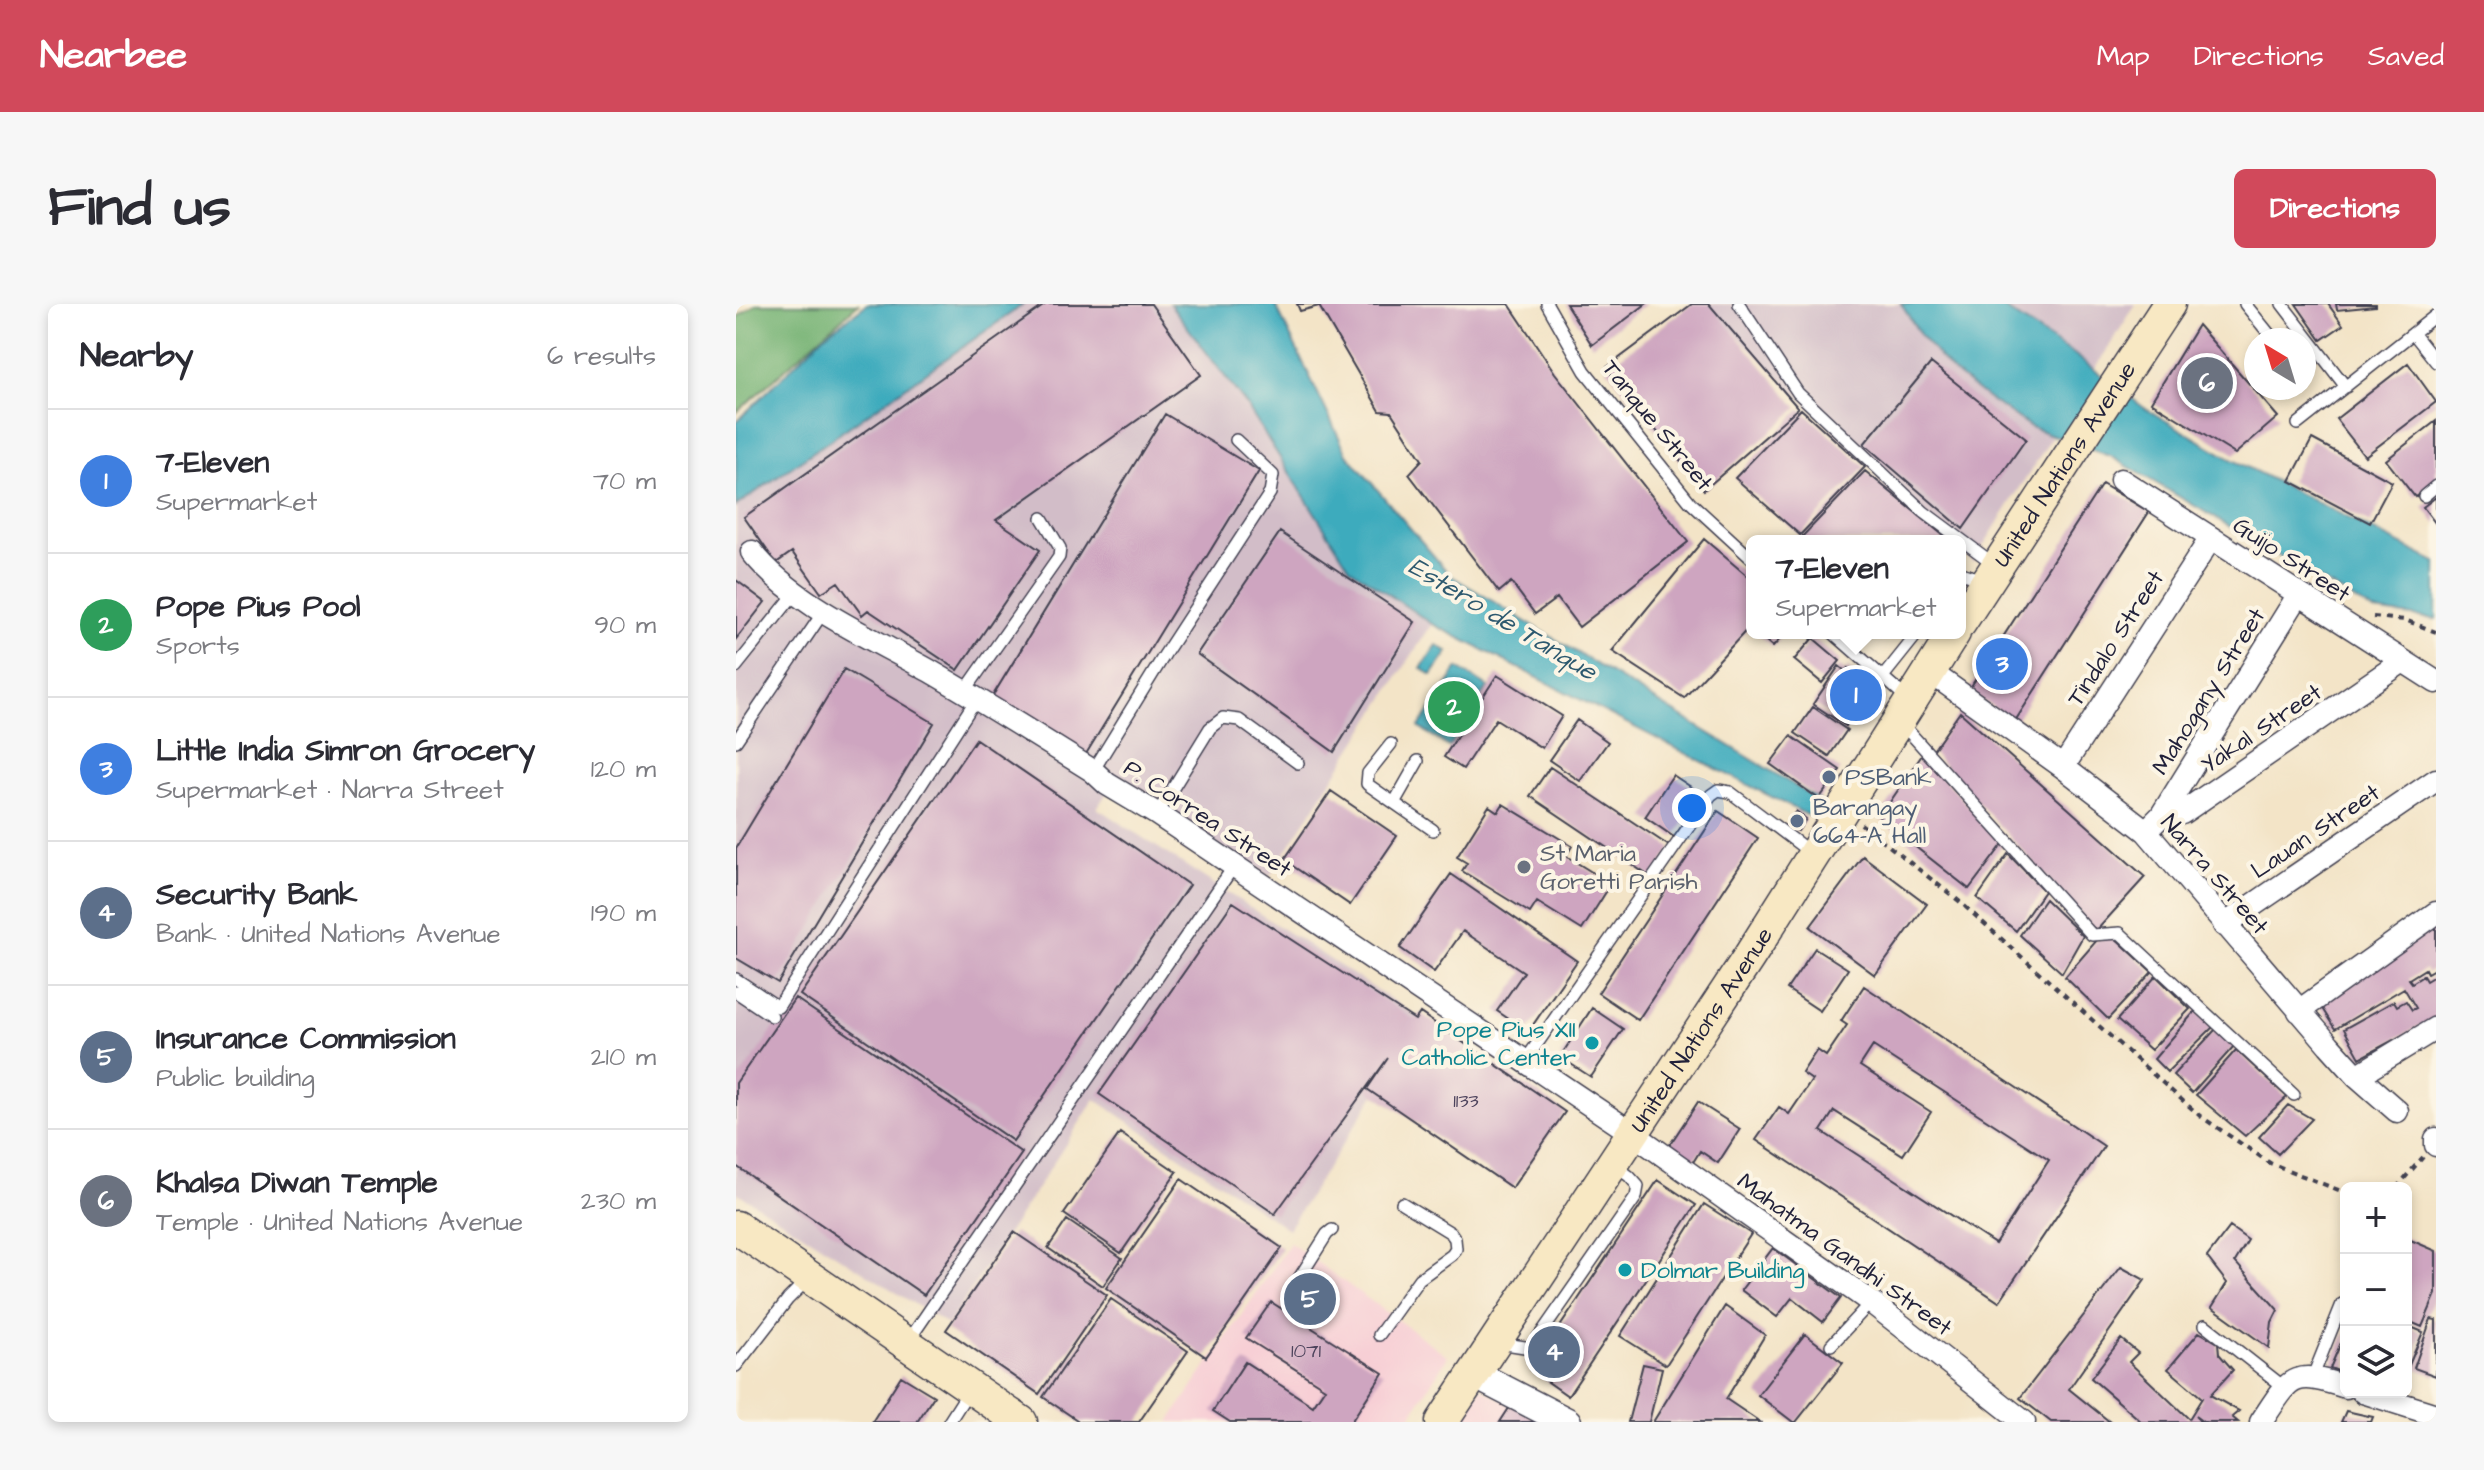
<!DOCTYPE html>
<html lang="en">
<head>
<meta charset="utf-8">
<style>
  :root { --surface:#fff; --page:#f7f7f7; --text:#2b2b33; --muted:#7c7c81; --line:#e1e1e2; --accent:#d1495b }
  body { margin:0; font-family:"Architects Daughter",sans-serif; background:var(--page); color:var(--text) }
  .controls { position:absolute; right:24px; bottom:24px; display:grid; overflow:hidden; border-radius:12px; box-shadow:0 4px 12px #0003 }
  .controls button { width:72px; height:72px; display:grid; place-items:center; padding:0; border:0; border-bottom:2px solid var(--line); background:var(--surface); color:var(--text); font:40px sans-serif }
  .compass { position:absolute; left:1508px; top:24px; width:72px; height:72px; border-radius:50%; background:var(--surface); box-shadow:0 4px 12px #0003; rotate:322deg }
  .you { position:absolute; left:956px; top:504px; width:28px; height:28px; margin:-20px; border:6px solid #fff; border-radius:50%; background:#1a73e8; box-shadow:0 0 0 12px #1a73e833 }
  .badge { display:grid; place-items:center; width:52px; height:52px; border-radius:50%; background:var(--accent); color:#fff; font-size:26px; font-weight:700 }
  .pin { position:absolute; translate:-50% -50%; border:4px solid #fff; box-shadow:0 2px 8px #0006 }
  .popup { position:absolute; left:1010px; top:231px; width:220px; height:104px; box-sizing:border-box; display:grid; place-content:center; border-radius:12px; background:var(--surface); filter:drop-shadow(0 2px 6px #0005); font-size:26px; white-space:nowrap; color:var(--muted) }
  .popup b { font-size:30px; color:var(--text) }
  .popup::after { content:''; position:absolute; left:50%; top:100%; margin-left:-16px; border:16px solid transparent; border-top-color:var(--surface) }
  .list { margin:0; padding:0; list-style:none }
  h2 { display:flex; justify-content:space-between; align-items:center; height:104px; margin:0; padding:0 32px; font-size:34px }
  h2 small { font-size:26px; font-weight:400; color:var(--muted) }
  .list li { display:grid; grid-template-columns:52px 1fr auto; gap:24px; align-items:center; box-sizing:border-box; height:144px; padding:0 32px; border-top:2px solid var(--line) }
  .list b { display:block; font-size:30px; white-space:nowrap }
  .list p { margin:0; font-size:26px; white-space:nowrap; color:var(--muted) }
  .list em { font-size:26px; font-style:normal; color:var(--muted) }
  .icon { flex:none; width:44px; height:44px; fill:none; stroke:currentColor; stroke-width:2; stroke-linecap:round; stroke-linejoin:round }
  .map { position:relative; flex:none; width:1700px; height:1118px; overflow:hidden; border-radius:12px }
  header { display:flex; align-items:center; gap:48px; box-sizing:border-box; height:112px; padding:0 40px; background:var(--accent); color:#fff }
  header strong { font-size:38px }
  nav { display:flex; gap:44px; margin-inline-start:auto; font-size:28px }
  .intro { display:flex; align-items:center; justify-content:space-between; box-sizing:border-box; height:192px; padding:0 48px }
  h1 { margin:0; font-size:56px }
  .button { padding:20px 36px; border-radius:12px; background:var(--accent); color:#fff; font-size:28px; font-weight:700 }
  main { display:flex; gap:48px; padding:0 48px }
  aside { flex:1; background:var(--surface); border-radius:12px; box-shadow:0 4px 12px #0003 }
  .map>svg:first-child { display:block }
  .built { fill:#f7cfd5 }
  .industrial { fill:#d2bdc8 }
  .forest { fill:#74b273; stroke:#4b6a57; stroke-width:2 }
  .water { fill:#3eabbd; stroke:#30667c; stroke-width:2 }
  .building { fill:#cea5c0; fill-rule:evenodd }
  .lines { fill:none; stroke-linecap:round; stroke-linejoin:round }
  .service-casing { stroke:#413f50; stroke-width:14 }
  .minor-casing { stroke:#413f50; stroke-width:25 }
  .tertiary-casing { stroke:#413f50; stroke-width:31 }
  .secondary-casing { stroke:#413f50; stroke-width:35 }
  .path { stroke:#413f50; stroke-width:4; stroke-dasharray:6 6; stroke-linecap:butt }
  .service { stroke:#fff; stroke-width:11 }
  .minor { stroke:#fff; stroke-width:22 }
  .tertiary { stroke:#fff; stroke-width:28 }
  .secondary { stroke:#f8e8c3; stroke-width:32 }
  .service-dot { fill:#5c6f8a; stroke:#fcf5e5; stroke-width:3 }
  .worship-dot { fill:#6b7280; stroke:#fcf5e5; stroke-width:3 }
  .culture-dot { fill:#0f9aa8; stroke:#fcf5e5; stroke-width:3 }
  .labels { text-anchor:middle; stroke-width:8; stroke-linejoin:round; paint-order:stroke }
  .number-label { font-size:20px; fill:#4d435c }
  .street-label { font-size:24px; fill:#22223b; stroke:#fcf5e5 }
  .service-label { font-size:24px; fill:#4e5e75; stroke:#fcf5e5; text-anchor:start }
  .worship-label { font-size:24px; fill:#5b616d; stroke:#fcf5e5; text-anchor:start }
  .culture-label { font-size:24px; fill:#0d838f; stroke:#fcf5e5; text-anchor:end }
  .water-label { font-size:26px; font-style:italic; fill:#2d596f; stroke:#fcf5e5 }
</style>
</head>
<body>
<header>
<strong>Nearbee</strong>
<nav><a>Map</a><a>Directions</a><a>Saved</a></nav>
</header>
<div class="intro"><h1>Find us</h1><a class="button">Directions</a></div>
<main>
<aside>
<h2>Nearby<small>6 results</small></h2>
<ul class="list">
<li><span class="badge" style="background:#3f7fe0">1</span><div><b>7-Eleven</b><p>Supermarket</p></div><em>70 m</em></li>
<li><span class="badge" style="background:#2e9e5b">2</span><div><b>Pope Pius Pool</b><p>Sports</p></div><em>90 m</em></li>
<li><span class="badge" style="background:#3f7fe0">3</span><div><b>Little India Simron Grocery</b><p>Supermarket · Narra Street</p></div><em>120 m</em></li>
<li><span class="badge" style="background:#5c6f8a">4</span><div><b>Security Bank</b><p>Bank · United Nations Avenue</p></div><em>190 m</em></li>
<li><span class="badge" style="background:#5c6f8a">5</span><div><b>Insurance Commission</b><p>Public building</p></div><em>210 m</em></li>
<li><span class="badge" style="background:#6b7280">6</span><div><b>Khalsa Diwan Temple</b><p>Temple · United Nations Avenue</p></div><em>230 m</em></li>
</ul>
</aside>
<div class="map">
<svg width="1700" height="1118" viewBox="0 0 1700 1118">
  <rect width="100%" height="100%" fill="#fcf5e5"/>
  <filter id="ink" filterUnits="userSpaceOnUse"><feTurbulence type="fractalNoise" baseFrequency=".0125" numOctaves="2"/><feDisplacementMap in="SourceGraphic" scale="16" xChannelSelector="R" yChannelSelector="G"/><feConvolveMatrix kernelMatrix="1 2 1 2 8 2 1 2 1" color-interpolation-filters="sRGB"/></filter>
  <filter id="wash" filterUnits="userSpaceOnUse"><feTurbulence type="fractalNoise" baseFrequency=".006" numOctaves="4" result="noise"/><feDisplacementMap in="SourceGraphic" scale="32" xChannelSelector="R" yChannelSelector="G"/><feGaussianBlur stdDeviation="1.8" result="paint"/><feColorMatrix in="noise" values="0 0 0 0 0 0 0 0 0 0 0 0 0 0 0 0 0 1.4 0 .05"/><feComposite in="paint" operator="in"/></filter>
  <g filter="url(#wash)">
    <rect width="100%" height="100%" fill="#f3e4c7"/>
    <!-- built -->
    <path class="built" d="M554 939 712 1052 671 1118H433Z
      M745 1084 805 1118H725Z"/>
    <!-- industrial -->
    <path class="industrial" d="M288 0H434L509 99 614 264 696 320 534 572 376 481 361 504 687 716 552 925 359 795 212 1021 0 888V202Z
      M969 0H1400L1237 258 1224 246V237H1215L1141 170Z"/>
    <!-- forest -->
    <path class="forest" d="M20 0H122L0 109V14Z"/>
    <!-- water -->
    <path class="water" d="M131 0H288L0 202V118L89 31Z
      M434 0H539L611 150 714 271 1084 497 1073 512 696 320 614 264 509 99Z
      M1165 0H1261L1338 50 1407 103 1495 155 1700 258V315L1637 307 1374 152 1295 123 1251 94 1214 65 1185 32Z
      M701 341 712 348 696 371 685 364Z
      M722 364 752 383 713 443 683 423Z"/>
    <g id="blocks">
      <!-- building -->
      <path class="building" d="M310 0H415L465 71 260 216 304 246 222 366 132 306 126 311 102 278 85 289 56 248 40 259 8 213Z
        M561 0H773L819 69 952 238 843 323 821 294 799 310 775 278 763 288 673 170 686 156 655 108 644 107 583 2 564 7Z
        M830 0H910L856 41Z
        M956 0H973L1062 104 968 186 870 64Z
        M1560 0H1592L1607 21 1585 36Z
        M1600 0H1639V2L1601 6Z
        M1462 21 1542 113 1499 150 1415 98Z
        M1195 59 1290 135 1227 225 1128 140Z
        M1672 59 1700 98 1629 152 1600 115Z
        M1065 105 1129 163 1064 231 999 174Z
        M429 110 523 167 350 450 256 393Z
        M1700 117V177L1679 193 1650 156Z
        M1576 135 1656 178 1634 219 1554 177Z
        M1129 167 1214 237H1062Z
        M1366 180 1413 208 1279 417 1232 387Z
        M1700 193V220L1687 203Z
        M544 228 679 318 598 448 461 350Z
        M968 235 1016 276V320L948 394 876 347Z
        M0 276 29 298 0 335Z
        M1021 329H1037L1044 335 1037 343Z
        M1108 329H1134L1123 343Z
        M1077 334 1104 357 1086 379 1058 356Z
        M1103 362 1109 367 1112 364 1133 387 1110 422 1077 400Z
        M108 365 198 419 42 679 0 654V544Z
        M761 371 826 412 806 444 760 415 727 465 708 453Z
        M1077 403 1111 426 1093 452 1059 429Z
        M1224 408 1409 573 1360 627 1196 448Z
        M841 416 872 438 844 477 813 456Z
        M1055 432 1104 466 1083 495 1034 460Z
        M240 435 453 581 277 837 64 691Z
        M1186 451 1267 540 1233 585 1143 514Z
        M814 463 936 544 916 574 794 492Z
        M937 471 967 491 938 533 909 513Z
        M595 487 661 532 614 601 548 556Z
        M767 500 836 542 830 552 875 580 846 626 801 598 794 609 726 567 731 559 721 553 753 502 762 508Z
        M982 507 1022 534 902 716 862 689Z
        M1060 507 1070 515 1062 527 1051 520Z
        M1272 550 1308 587 1280 627 1241 594Z
        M1127 552 1191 600 1139 671 1074 623Z
        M715 570 841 657 792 728 761 707 788 668 727 627 698 668 664 644Z
        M1309 595 1347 632 1326 669 1284 631Z
        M497 598 679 716 684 709 829 808 776 884 631 785 652 754 539 910 363 790Z
        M1700 622V664L1691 669 1689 665 1673 675 1676 679 1687 672 1690 677 1700 671V716L1689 719 1624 754 1608 725 1658 697 1661 702 1670 697 1676 706 1680 704 1668 684 1599 725 1582 698Z
        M1376 631 1416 668 1372 715 1329 673 1361 636Z
        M1079 644 1112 665 1084 707 1051 685Z
        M1420 672 1454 705 1415 746 1381 716Z
        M1128 682 1368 842 1263 998 1020 836 1043 803 1053 810 1076 776 1066 769 1081 746 1090 752 1111 721 1105 717ZM1137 742 1313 856 1259 940 1085 827 1098 807 1167 851 1195 808 1124 762Z
        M59 694 286 849 188 991 0 862V779Z
        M856 704 887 725 855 773 824 753Z
        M1460 706 1477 723 1431 768 1418 755Z
        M1480 725 1498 742 1456 789 1437 771Z
        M1500 746 1551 793 1509 832 1460 791Z
        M962 798 1004 825 982 859 964 847 956 860 931 845Z
        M1552 801 1576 815 1542 850 1523 833Z
        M384 829 441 868 385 949 328 910Z
        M445 875 546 944 470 1053 370 984Z
        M922 876 960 901 832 1092 795 1066Z
        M968 900 1015 930 930 1061 884 1032Z
        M331 916 386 954 367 982 312 944Z
        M1494 923 1512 936 1499 958 1542 1006 1536 1018 1533 1044 1476 1003 1491 979 1471 953Z
        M278 928 371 991 303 1090 210 1026Z
        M1670 934 1700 947V990L1686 1023 1670 1016Z
        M1037 944 1105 994 1087 1018 1056 994 1041 1013 1005 986Z
        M1385 963 1409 976 1333 1085 1374 1118H1315L1284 1094Z
        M375 995 452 1047 403 1118H344L307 1093Z
        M535 998 647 1069 615 1118H494L477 1107 509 1058 577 1102 589 1084 510 1034Z
        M989 1002 1029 1031 990 1095 1024 1118H917Z
        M1695 1015 1700 1016V1072L1678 1064Z
        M1670 1021 1687 1028 1670 1068Z
        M1610 1027V1070L1594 1064Z
        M1463 1028 1482 1039 1483 1050 1497 1066 1474 1091 1503 1107 1496 1113 1502 1118H1467L1459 1112 1465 1118H1406L1355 1074 1385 1035 1402 1049 1393 1058 1453 1115 1466 1094 1432 1065Z
        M1069 1030 1107 1059 1060 1118H1057L1022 1091Z
        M907 1060 926 1064 913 1118H892Z
        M165 1072 198 1092 181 1118H136Z
        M775 1101 805 1118H764Z
        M1610 1107 1637 1113 1635 1118H1605Z"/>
    </g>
  </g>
  <g filter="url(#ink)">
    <use href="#blocks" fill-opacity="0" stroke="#413f50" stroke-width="2"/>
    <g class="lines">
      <!-- service casing -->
      <g class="service-casing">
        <path id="service" d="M811 0 849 67 954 198 1016 255
          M1003 0 1062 89 1188 208 1258 260
          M1509 0 1538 36
          M1546 0 1610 83
          M1677 29 1700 58
          M1562 120 1700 11
          M1688 192 1700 182
          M1224 272 1228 270 1247 276
          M1097 329 1174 397
          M0 363 60 288
          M1146 374 1182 329
          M229 387 323 253 324 244 306 214
          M1166 420 1356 631 1384 629 1558 791
          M0 437 88 307
          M655 440 632 469 631 480 697 526
          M357 467 429 350 534 189 537 171 500 136
          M658 499 682 457
          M421 510 474 424 487 414 503 416 562 459
          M0 675 42 703 241 394
          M0 688 36 712
          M789 757 975 491 982 486 994 488 1075 549
          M562 976 591 930 596 926
          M1469 1021 1548 1083
          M643 1031 683 975 716 951 720 945 719 935 715 929 666 899
          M173 1036 498 562
          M763 1039 795 1044 900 893 902 882 893 872 879 862
          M1095 1041 1135 998
          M0 1062 52 995 70 977
          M1577 1072 1606 1000
          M213 1118 234 1085"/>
      </g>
      <!-- minor casing -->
      <g class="minor-casing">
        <path id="minor" d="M1385 176 1700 378
          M16 248C58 301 136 334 194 367 249 399 303 433 357 467L371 480 421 510 896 829 1135 998 1288 1118
          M1193 367 1327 463 1410 527 1593 741 1621 772 1661 807
          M1327 463 1475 234
          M1425 512 1563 290
          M1410 527 1425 512 1446 509 1667 357
          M1488 621 1700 476
          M1563 707 1700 609
          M1621 772 1700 724
          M1700 835V841
          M1627 1088 1700 1111
          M1525 1118C1555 1073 1555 1065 1610 1083"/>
      </g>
      <!-- tertiary casing -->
      <g class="tertiary-casing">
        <path id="tertiary" d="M738 1070 831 1118"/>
      </g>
      <!-- secondary casing -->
      <g class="secondary-casing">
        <g id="secondary">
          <path id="s1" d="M1224 319 1433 0"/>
          <path d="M0 923 285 1118"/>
          <path id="s2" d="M706 1118 1013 653 1218 329"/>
        </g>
      </g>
      <!-- path -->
      <path class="path" d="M1637 313 1669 316 1700 328
        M1125 520 1223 597 1464 812 1534 859 1610 889
        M1660 884 1687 853"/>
      <!-- service -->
      <use href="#service" class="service"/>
      <!-- minor -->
      <use href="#minor" class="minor"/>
      <!-- tertiary -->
      <use href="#tertiary" class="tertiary"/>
      <!-- secondary -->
      <use href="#secondary" class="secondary"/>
    </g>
  </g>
  <!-- markers -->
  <g class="service-dot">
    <circle cx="1093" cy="473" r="8"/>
    <circle cx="1061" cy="517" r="8"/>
  </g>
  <circle class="worship-dot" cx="788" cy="563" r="8"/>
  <g class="culture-dot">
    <circle cx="856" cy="739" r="8"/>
    <circle cx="889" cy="966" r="8"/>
  </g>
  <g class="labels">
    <!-- number labels -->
    <g class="number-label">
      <text x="730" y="803">1133</text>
      <text x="570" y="1053">1071</text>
    </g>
    <!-- street labels -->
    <g class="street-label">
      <text transform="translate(922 121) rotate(51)" y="8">Tanque Street</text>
      <text dy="8" stroke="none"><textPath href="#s1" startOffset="190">United Nations Avenue</textPath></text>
      <text transform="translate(1556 255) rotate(33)" y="8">Guijo Street</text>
      <text transform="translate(1379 334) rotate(-57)" y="8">Tindalo Street</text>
      <text transform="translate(1472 387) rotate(-58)" y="8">Mahogany Street</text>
      <text transform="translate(1525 424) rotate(-34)" y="8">Yakal Street</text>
      <text transform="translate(472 514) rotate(33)" y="8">P. Correa Street</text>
      <text transform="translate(1579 527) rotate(-34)" y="8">Lauan Street</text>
      <text transform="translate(1479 570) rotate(49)" y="8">Narra Street</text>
      <text dy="8" stroke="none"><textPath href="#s2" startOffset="470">United Nations Avenue</textPath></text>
      <text transform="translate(1109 950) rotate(36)" y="8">Mahatma Gandhi Street</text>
    </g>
    <!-- service labels -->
    <g class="service-label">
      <text x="1109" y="481">PSBank</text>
      <text x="1077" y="511">Barangay<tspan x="1077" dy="28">664-A Hall</tspan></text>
    </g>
    <!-- worship labels -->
    <g class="worship-label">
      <text x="804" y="557">St Maria<tspan x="804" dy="28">Goretti Parish</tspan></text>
    </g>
    <!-- culture labels -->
    <g class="culture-label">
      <text x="840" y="733">Pope Pius XII<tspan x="840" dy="28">Catholic Center</tspan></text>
      <text x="905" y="974" text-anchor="start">Dolmar Building</text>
    </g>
    <!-- water labels -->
    <g class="water-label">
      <text transform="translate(767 314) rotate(31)" y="9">Estero de Tanque</text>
    </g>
  </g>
</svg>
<div class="controls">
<button>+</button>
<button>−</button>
<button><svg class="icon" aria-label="layers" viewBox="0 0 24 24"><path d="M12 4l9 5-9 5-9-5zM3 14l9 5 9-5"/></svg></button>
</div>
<svg class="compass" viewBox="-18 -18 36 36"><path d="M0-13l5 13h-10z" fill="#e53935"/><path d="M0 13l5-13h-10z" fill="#7c7c81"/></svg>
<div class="you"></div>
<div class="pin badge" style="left:1120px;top:391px;background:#3f7fe0">1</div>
<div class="popup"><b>7-Eleven</b>Supermarket</div>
<div class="pin badge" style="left:718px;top:403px;background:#2e9e5b">2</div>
<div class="pin badge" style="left:1266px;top:360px;background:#3f7fe0">3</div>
<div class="pin badge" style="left:818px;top:1048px;background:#5c6f8a">4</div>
<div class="pin badge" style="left:574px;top:995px;background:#5c6f8a">5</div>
<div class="pin badge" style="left:1471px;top:79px;background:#6b7280">6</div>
</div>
</main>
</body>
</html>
